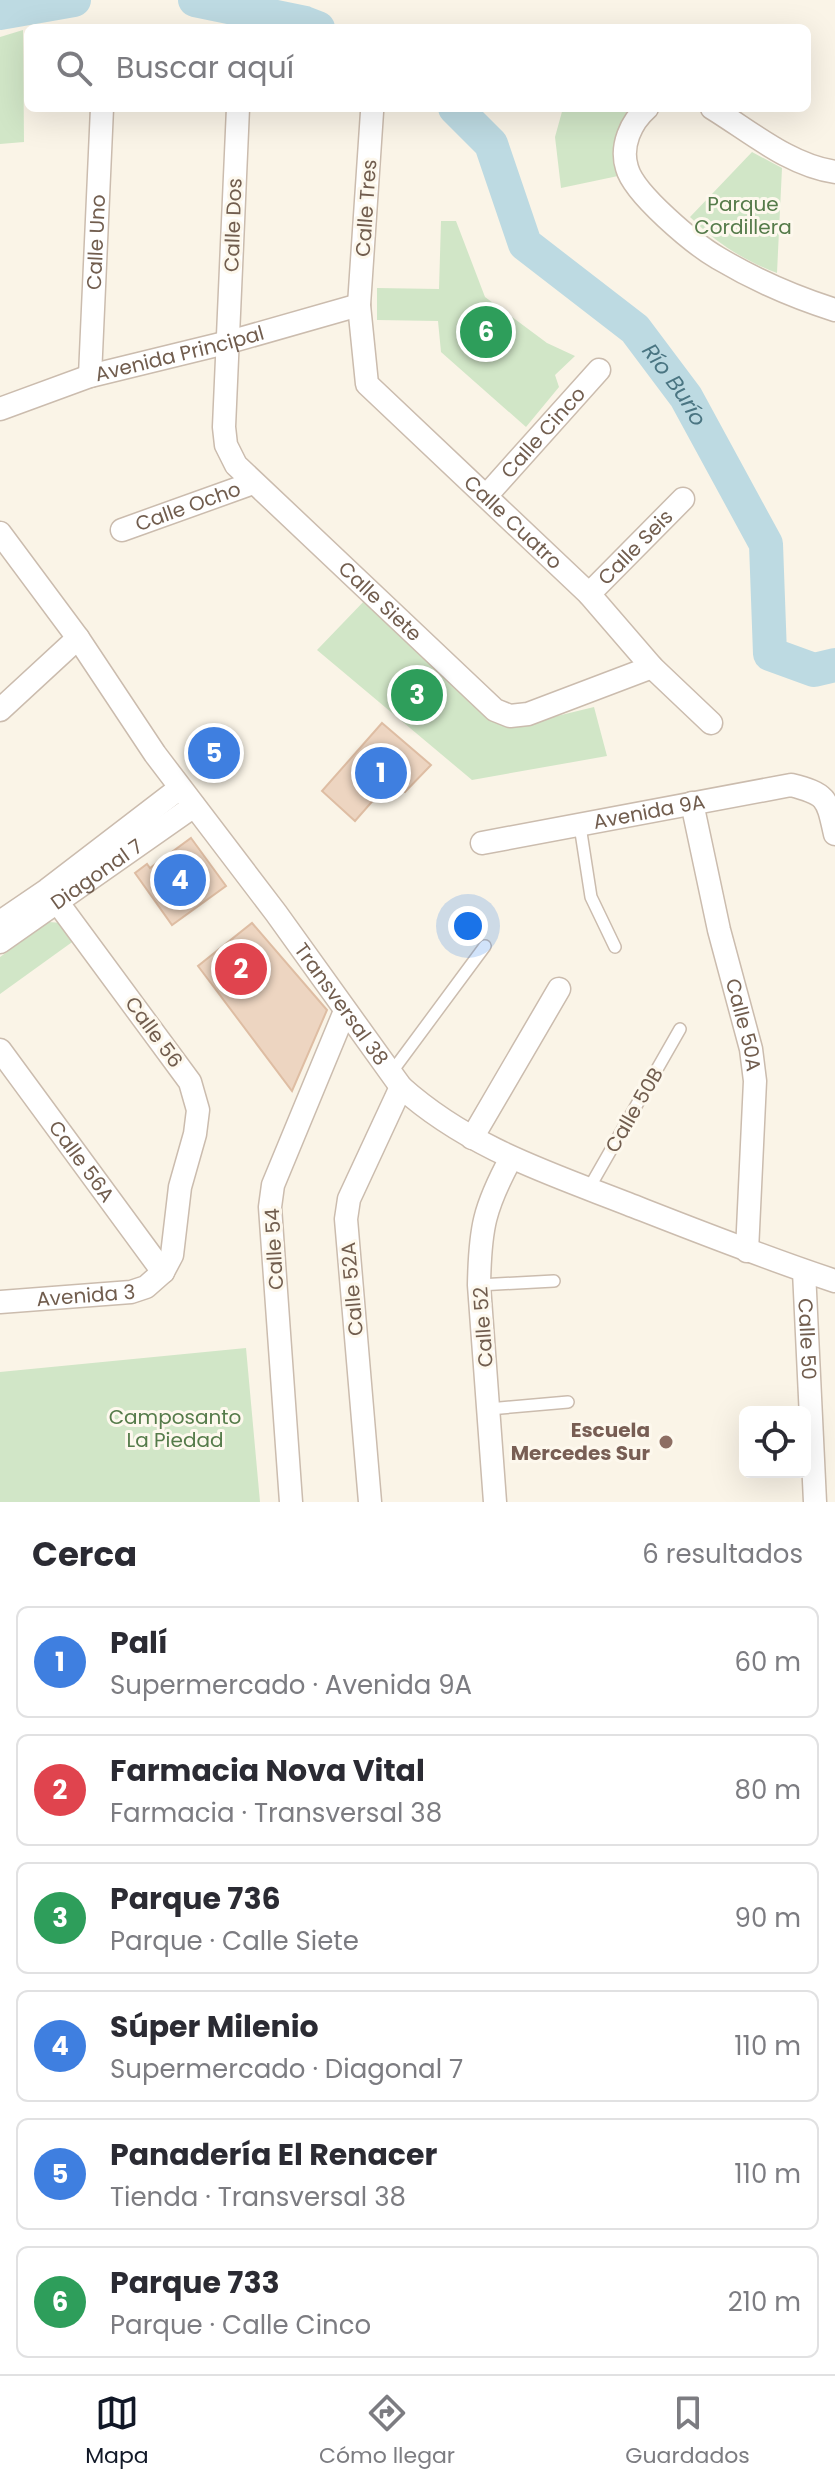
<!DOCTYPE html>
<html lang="es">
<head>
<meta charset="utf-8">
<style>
  :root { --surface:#fff; --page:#f7f7f7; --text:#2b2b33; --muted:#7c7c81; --line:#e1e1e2; --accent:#111827 }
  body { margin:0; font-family:Poppins,sans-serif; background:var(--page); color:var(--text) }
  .controls { position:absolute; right:24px; bottom:24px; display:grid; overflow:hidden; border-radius:12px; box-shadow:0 8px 32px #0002 }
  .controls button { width:72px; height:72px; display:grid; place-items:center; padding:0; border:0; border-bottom:2px solid var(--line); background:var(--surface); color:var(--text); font:40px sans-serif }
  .you { position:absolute; left:468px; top:926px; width:28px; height:28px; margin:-20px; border:6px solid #fff; border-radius:50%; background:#1a73e8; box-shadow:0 0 0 12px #1a73e833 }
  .badge { display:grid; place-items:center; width:52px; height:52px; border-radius:50%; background:var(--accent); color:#fff; font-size:26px; font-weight:700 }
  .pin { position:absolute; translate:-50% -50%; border:4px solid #fff; box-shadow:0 2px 8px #0006 }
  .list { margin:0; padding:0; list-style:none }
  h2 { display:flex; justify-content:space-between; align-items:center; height:104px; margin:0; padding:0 32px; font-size:34px }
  h2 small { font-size:26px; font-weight:400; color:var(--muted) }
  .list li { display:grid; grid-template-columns:52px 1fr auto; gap:24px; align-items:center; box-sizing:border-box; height:112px; margin:0 16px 16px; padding:0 16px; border:2px solid var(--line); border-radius:12px }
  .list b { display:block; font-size:30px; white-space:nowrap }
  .list p { margin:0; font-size:26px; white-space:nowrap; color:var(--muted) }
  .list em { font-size:26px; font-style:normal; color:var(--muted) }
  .icon { flex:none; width:44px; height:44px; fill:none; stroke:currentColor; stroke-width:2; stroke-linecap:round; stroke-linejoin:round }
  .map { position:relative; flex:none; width:835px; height:1502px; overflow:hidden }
  .search { position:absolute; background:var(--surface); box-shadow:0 8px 32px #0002; left:24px; right:24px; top:24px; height:88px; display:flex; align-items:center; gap:20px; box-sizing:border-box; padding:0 28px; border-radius:12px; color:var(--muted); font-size:30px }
  .sheet { height:872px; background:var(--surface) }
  nav { display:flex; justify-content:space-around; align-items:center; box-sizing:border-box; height:112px; border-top:2px solid var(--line); background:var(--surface); font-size:22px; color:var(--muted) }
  nav a { display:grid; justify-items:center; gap:4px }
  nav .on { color:var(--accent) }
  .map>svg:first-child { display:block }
  .green { fill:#d1e6c7 }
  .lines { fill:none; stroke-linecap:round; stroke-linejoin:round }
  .stream { stroke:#a4c8d2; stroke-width:6 }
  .river { stroke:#bddae2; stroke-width:34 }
  .building { fill:#edd5c1; stroke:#debda3; stroke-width:2 }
  .lane-casing { stroke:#cbbcae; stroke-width:14 }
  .street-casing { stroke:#cbbcae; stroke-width:25 }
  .lane { stroke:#fff; stroke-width:11 }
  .street { stroke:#fff; stroke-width:22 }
  .education-dot { fill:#8d6e63; stroke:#fdf8ed; stroke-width:3 }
  .labels { text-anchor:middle; stroke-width:6; stroke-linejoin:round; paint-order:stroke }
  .park-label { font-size:20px; fill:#557b4a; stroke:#fdf8ed }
  .street-label { font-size:20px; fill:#715d4e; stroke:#fdf8ed }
  .education-label { font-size:20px; font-weight:bold; fill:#785e54; stroke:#fdf8ed; text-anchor:end }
  .water-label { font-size:22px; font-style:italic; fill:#4a7582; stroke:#fdf8ed }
</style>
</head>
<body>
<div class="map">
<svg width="835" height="1502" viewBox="0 0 835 1502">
  <rect width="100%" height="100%" fill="#faf4e7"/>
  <!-- green -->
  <path class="green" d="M23 30 24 142 0 144V37Z
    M563 108H629C615 129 615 152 618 176L561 188 555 137Z
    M752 152 782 168 777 273C741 259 718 244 690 217Z
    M441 221H456L485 297 547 343 575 356 555 375 559 387 526 427 441 352 438 321 377 320V288L439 289Z
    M367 598 516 726 594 707 607 756 472 780 317 650Z
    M49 922 62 923 75 940 0 994V957Z
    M246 1348 260 1502H0V1372Z"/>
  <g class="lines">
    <!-- stream -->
    <path class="stream" d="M3 12 6 0"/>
    <!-- river -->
    <g class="river">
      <path d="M195 0 305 23 318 28"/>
      <path d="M0 13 74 0"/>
      <path id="s1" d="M455 108 491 144 525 244 635 329 686 397 766 544 770 654 814 670 835 665"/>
    </g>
  </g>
  <!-- building -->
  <path class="building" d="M382 723 431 765 405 792 390 781 355 821 322 791Z
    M191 838 226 886 172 925 135 873 147 864 150 868Z
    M252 923 327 1010 292 1091 198 966Z"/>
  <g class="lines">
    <!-- lane casing -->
    <g class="lane-casing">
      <path id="lane" d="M580 826 591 897 615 947
        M391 1073 485 946
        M588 1190 680 1029
        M479 1285 554 1281
        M489 1409 568 1402"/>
    </g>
    <!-- street casing -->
    <g class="street-casing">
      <g id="street">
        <path id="s2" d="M238 108 224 427 226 445 236 465 495 710 510 716 528 714 652 667"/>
        <path d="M647 108C631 122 620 146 627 168 634 194 694 244 718 258 755 280 794 297 835 310"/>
        <path d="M712 108C751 132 789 165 835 172"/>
        <path id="s3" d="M372 112 359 305 367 384 589 594 652 667 711 723"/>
        <path id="s4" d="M90 376 102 108"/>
        <path id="s5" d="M0 409 90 376 229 342 359 305"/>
        <path id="s6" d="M487 495 599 370"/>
        <path id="s7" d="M122 530 253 483"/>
        <path id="s8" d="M0 533 78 638 155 754 276 913 401 1087C468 1147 546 1172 628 1204 697 1231 765 1258 835 1281"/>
        <path id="s9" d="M589 594 683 499"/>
        <path d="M0 710 78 638"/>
        <path id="s10" d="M692 803 719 930 751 1049 755 1081 747 1251"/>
        <path id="s11" d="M482 843 791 785C827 794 827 798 835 834"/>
        <path d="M0 922 47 890 180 788"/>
        <path id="s12" d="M0 942 194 806"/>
        <path id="s13" d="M0 1050 163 1272"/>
        <path d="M472 1138 559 989"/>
        <path id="s14" d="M804 1271 815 1502"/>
        <path id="s15" d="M0 1302 131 1292 146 1287 163 1272 172 1255 180 1187 195 1134 198 1110 190 1082 58 903"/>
        <path d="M291 1502 270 1207 273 1185 345 1011"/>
        <path d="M370 1502 346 1219 349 1199 401 1087"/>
        <path d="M495 1502 479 1285C480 1228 484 1208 511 1158"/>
      </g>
    </g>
    <!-- lane -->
    <use href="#lane" class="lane"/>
    <!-- street -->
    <use href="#street" class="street"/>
  </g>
  <!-- markers -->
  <circle class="education-dot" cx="666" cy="1442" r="8"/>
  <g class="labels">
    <!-- park labels -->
    <g class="park-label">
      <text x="743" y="211">Parque<tspan x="743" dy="23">Cordillera</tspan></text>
      <text x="175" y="1424">Camposanto<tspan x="175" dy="23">La Piedad</tspan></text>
    </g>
    <!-- street labels -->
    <g class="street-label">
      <text transform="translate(366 208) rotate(-86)" y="7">Calle Tres</text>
      <text transform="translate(233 225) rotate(-88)" y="7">Calle Dos</text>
      <text dy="7" stroke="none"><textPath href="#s4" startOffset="134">Calle Uno</textPath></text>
      <text dy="7" stroke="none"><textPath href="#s5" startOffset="188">Avenida Principal</textPath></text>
      <text dy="7" stroke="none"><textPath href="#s6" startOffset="84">Calle Cinco</textPath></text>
      <text dy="7" stroke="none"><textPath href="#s7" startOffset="70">Calle Ocho</textPath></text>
      <text dy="7" stroke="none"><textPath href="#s3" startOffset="474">Calle Cuatro</textPath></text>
      <text dy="7" stroke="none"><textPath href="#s9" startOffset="66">Calle Seis</textPath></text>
      <text dy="7" stroke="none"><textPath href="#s2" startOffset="558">Calle Siete</textPath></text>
      <text dy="7" stroke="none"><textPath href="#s11" startOffset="170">Avenida 9A</textPath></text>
      <text dy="7" stroke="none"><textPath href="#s12" startOffset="118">Diagonal 7</textPath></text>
      <text dy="7" stroke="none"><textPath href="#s8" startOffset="582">Transversal 38</textPath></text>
      <text dy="7" stroke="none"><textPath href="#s10" startOffset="228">Calle 50A</textPath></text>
      <text transform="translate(154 1032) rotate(54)" y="7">Calle 56</text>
      <text transform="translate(634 1110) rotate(-60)" y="7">Calle 50B</text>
      <text dy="7" stroke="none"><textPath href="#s13" startOffset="138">Calle 56A</textPath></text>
      <text transform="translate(274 1249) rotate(-93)" y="7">Calle 54</text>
      <text transform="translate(352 1289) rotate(-95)" y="7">Calle 52A</text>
      <text dy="7" stroke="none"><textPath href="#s15" startOffset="86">Avenida 3</textPath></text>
      <text transform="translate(483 1327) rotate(-94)" y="7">Calle 52</text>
      <text dy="7" stroke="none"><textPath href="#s14" startOffset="68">Calle 50</textPath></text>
    </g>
    <!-- education labels -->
    <g class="education-label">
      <text x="650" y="1437">Escuela<tspan x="650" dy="23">Mercedes Sur</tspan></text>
    </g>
    <!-- water labels -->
    <g class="water-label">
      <text dy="8" stroke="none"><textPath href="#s1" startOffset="364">Río Burío</textPath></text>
    </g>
  </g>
</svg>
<div class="controls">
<button><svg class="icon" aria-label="locate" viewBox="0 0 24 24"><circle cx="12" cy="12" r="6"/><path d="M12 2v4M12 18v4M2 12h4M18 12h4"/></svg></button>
</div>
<div class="you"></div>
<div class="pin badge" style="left:381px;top:773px;background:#3f7fe0">1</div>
<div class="pin badge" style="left:241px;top:969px;background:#e0444e">2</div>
<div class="pin badge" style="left:417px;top:695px;background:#2e9e5b">3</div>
<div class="pin badge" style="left:180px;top:880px;background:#3f7fe0">4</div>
<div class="pin badge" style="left:214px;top:753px;background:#3f7fe0">5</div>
<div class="pin badge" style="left:486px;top:332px;background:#2e9e5b">6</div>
<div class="search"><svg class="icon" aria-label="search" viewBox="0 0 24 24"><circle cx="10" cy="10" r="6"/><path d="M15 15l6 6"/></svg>Buscar aquí</div>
</div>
<section class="sheet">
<h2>Cerca<small>6 resultados</small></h2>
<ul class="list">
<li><span class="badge" style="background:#3f7fe0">1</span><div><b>Palí</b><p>Supermercado · Avenida 9A</p></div><em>60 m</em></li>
<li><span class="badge" style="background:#e0444e">2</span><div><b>Farmacia Nova Vital</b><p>Farmacia · Transversal 38</p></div><em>80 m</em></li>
<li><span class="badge" style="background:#2e9e5b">3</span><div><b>Parque 736</b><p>Parque · Calle Siete</p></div><em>90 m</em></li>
<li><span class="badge" style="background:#3f7fe0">4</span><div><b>Súper Milenio</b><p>Supermercado · Diagonal 7</p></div><em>110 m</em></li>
<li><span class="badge" style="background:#3f7fe0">5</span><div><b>Panadería El Renacer</b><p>Tienda · Transversal 38</p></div><em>110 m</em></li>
<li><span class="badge" style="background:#2e9e5b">6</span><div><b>Parque 733</b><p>Parque · Calle Cinco</p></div><em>210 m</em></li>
</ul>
</section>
<nav>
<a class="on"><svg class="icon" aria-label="map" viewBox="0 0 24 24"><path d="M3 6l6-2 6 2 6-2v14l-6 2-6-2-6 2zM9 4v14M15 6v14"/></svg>Mapa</a>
<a><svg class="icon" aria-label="directions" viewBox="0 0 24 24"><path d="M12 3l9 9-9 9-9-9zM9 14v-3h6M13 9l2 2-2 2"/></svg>Cómo llegar</a>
<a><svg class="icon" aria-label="saved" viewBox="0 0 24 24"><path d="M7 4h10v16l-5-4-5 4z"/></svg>Guardados</a>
</nav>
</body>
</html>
